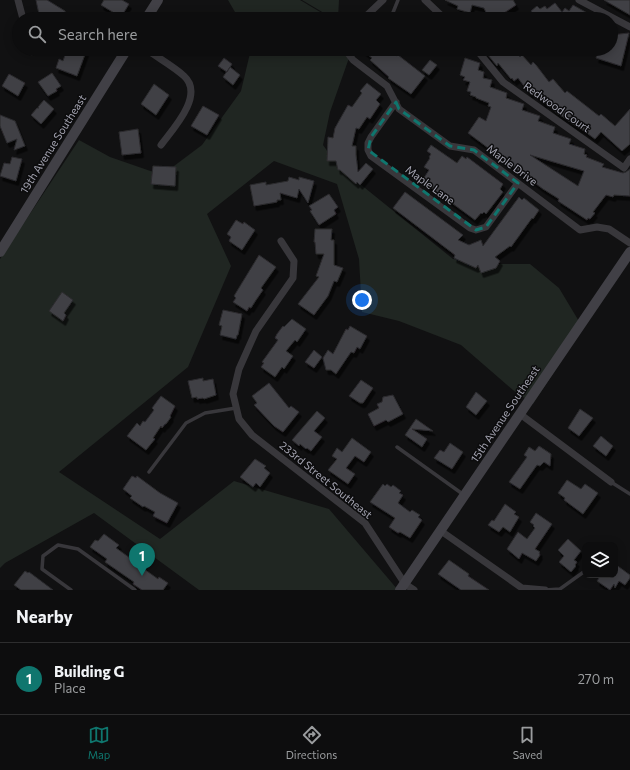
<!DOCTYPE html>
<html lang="en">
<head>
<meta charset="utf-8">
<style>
  :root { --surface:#0d0d0e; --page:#1b1b1c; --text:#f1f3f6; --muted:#9a9c9e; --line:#2d2d2e; --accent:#0f766e }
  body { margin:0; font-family:Commissioner,sans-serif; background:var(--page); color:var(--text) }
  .controls { position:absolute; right:12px; bottom:12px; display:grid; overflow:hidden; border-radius:8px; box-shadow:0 2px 10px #0003 }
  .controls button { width:36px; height:36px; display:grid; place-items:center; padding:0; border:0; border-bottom:1px solid var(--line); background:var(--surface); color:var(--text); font:20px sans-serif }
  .you { position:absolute; left:362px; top:300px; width:14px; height:14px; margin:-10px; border:3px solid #fff; border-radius:50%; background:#1a73e8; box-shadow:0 0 0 6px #1a73e833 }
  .badge { display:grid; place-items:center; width:26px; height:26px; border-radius:50%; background:var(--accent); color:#fff; font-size:13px; font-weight:700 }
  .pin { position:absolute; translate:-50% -33px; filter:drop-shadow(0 1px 2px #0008) }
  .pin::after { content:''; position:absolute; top:21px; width:14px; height:12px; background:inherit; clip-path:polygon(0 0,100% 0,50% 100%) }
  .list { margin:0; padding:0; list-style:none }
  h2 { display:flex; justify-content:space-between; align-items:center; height:52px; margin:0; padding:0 16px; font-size:17px }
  h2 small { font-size:13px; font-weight:400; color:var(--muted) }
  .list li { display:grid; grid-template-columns:26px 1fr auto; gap:12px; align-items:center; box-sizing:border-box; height:72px; padding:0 16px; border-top:1px solid var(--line) }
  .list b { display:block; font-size:15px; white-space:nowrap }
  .list p { margin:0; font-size:13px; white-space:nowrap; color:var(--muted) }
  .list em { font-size:13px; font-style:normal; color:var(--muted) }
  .icon { flex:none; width:22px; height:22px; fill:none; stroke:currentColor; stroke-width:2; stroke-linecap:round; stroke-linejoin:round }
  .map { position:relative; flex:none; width:630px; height:590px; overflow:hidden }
  .search { position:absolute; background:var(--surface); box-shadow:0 2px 10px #0003; left:12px; right:12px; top:12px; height:44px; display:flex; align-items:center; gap:10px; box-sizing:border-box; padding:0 14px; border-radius:22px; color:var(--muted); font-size:15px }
  .sheet { height:124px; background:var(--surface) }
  nav { display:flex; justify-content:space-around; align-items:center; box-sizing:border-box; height:56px; border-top:1px solid var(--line); background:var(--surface); font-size:11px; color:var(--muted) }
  nav a { display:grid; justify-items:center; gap:2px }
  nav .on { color:var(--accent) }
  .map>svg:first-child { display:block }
  .green { fill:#202622 }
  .building { fill:#404045; stroke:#2c2b2e; fill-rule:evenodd; filter:url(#shadow) }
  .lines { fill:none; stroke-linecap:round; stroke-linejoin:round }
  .lane { stroke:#38373b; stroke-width:3.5 }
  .street { stroke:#38373b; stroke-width:7 }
  .secondary { stroke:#414046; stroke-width:10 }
  .marked { fill:none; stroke:#0f766e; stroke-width:3; stroke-dasharray:8 5; stroke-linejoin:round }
  .labels { text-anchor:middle; stroke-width:3; stroke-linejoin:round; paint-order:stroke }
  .street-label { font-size:11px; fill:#a4a4b1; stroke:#0c0c0d }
</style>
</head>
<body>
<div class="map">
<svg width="630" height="590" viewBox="0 0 630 590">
  <defs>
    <filter id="shadow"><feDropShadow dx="2.5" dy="4.5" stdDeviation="0" flood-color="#0009"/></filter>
  </defs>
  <rect width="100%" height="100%" fill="#111112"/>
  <!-- green -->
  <path class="green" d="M228 0H300L332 19H239Z
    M302 0H339L338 19H334Z
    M251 49H346L349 58 330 112 323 145 339 167 453 259 496 264H530L559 288 583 328 533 404 513 390 461 345 399 321 362 312 359 259 337 184 274 161 207 214 231 266 188 367 59 472 160 539 234 481 329 509 398 590H199L94 513 5 563 0 568V259L79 140 110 157 162 175 202 145 241 91Z"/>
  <!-- building -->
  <path class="building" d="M36 0H47L65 11 66 15 64 18 58 19H40Z
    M104 0H122L129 4 121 17 101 5Z
    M445 0H513L516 5 501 15 503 19H489L484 8 472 5 470 13 457 9 458 6Z
    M604 0H630V15Z
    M555 3 562 12 565 8 569 11 573 5 589 14 587 19H526L533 14 531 11 537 6 540 9 545 6 547 9Z
    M629 33 621 66 596 58 599 49H611V35Z
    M67 49H87L77 76 56 68 59 59 63 61Z
    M361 49H388L397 56 398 55 425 76 411 94 388 78 389 77 370 60 372 58Z
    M483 49H514L520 57 522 55 531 65 533 62 536 65 549 82 553 79 565 93 567 91 599 116 601 114 615 126 630 109V144L622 151 601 132 595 139 580 128V129L559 114V115L545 102 544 104 533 92 530 94 518 78 514 81 512 78 511 79 498 63 497 66Z
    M224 58 232 64 227 72 218 66Z
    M465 58 480 63 478 70 484 72 483 78 492 80 490 87 507 93 506 98 524 104 522 110 540 116 538 121 555 127 553 133 571 139 569 144 585 149 584 154 587 155 586 157 604 164 602 167 623 173 626 172 630 169V196L614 195 613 197 606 195 593 212 595 213 590 219 588 218 587 220 558 201 559 199 543 189 468 133 479 117 486 121 491 107 488 106 489 103 476 98V97L470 95 471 92 467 91 470 82 463 80 465 77 460 75ZM530 155 584 171 578 186Z
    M430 60 437 65 429 75 422 70Z
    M230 67 240 75 233 85 223 77Z
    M52 73 61 86 56 89 57 91 48 96 38 82Z
    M9 74 25 83 18 96 2 86Z
    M367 83 381 94 376 100 380 104 370 119 367 117 359 129 356 128 352 146H356V155L358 172 366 163 373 169 360 185 357 182 356 184 340 170H338L336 161H327L328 137 333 138 335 128 348 105 352 107 362 93 360 91Z
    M154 84 169 95 156 115 141 104Z
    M44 100 54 109 41 124 31 115 37 108H39L38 107Z
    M203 106 219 115 207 135 191 126Z
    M0 115 15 121 25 146 14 150 17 139 7 143 0 126Z
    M138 129 141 153 122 155 119 132Z
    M431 145 457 163 462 156 466 159 467 157 503 184 500 189 503 192 486 214 484 212 482 214 481 213 475 220 422 181 429 170 424 167 430 158 429 157 431 154 427 151Z
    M12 157 22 159 16 181 0 176 4 163 10 164Z
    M153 166 176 167 175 186 151 184Z
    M289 177 299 180V177L314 181 308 203 299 189 297 198 280 193 281 200H277V202L254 206 250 185 266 182V185L288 181Z
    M405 192 463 235 458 240 469 245 481 240 483 246 519 197 522 200 524 198 539 210 533 219 532 218 511 247 510 246 495 257 500 261 496 268 481 273 478 265 476 268 454 258 455 255 393 208Z
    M329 194 338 207 334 210 336 214 319 225 310 211 312 210 309 206Z
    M236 220 243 224 244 222 255 230 242 250 229 241 231 237 227 234Z
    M315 229H332L331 240H334V265L343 268 337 282 334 281 328 296 314 315 298 304 319 277 316 276 324 254H316L315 242H314Z
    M259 255 276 267 261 288 263 290 256 300 251 308 249 307 247 311 233 302 236 298 234 296Z
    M62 292 73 300 64 313 66 315 63 321 49 311Z
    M223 310 242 314 238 335H237L236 339 220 335 222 326 219 325Z
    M292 319 306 329 297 342 295 340 286 351 293 356 284 369 282 367 275 377 261 367 264 363 262 362 278 340 275 338 277 334 283 326 284 327Z
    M350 326 367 336 360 349 357 347 354 353 351 352 336 374 331 370H326L323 358 328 350 333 354 346 329 348 330Z
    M314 350 322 357 314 368 305 362Z
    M203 378V381L213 379 216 395 204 399 203 398 197 399V397L192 398 188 381Z
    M361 380 373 388 363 403H360L349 396Z
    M269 383 289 408 291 406 299 412 283 432 274 426 254 405 257 403 252 396Z
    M476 392 487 401 476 415 466 407Z
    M393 395 403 414 388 422 386 420 374 426 368 414 379 408 377 404 382 402 383 397Z
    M161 396 175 406 170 416 171 417 166 424H165L162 428 161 426 153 438 155 439 146 450 127 436 137 423 140 426 143 421 145 422 154 410 152 408Z
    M580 409 593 418 579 436 568 428Z
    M317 411 325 418 314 431 322 437 311 451 307 448 306 449 300 444 299 446 292 440Z
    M416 419 433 431 412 429 427 439 422 447 405 435Z
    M601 436 613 446 606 456 593 446Z
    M352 438 371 452 364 462 355 456 346 468 355 474 348 484 328 470 337 459 332 456 337 448 342 452Z
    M450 443 463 452 452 469 434 458 440 450 444 452Z
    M539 446 551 454 550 466 544 462 540 466 537 465 520 489 509 482 527 457 524 455 529 447 535 451Z
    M255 459 266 466 264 468 270 473 260 487 256 483 253 487 240 477Z
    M132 476 136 478 137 476 160 493 178 503 167 523 153 516 155 512 144 506 143 507 130 498 132 496 123 489Z
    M567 480 581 489 585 484 598 493 583 514 564 500 565 498 558 493Z
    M383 484 385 486 387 484 391 487 393 485 401 491 399 493 403 495 398 503 410 512 412 510 420 515 418 517 422 520 410 538 400 532 398 533 389 527 395 518 370 502Z
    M505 504 516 512 514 514 519 517 510 532 503 527 499 532 488 525 492 520 494 521Z
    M536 513 552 524 535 549 540 552 539 553 540 555 536 561 522 553 519 559 507 549 518 532 527 539 535 528 533 526 534 525 530 522Z
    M104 534 119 545 116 548 137 563 138 562 146 567 144 569 158 579 159 577 168 583 163 590H142L133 584 134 582 105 562 107 559 90 547 95 540 98 541Z
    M568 539 581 551 574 560 577 562 575 565 576 566 571 572 559 562 564 556 558 550Z
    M449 560 469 574 468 576 489 590H461L438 574Z
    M615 564 630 575V578L625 585 619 581 615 588 614 584 610 590 597 581 601 575H615Z
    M25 571 28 573 29 572 53 590H21L14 585Z"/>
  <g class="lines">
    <!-- lane -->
    <path class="lane" d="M392 19V15L398 0
      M403 49C413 54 420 56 430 49
      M397 447 464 495
      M149 472 186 423 205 413 236 408
      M611 482 630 494
      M71 590 42 569 43 556 58 545 78 549 135 590
      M545 590 560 589 585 571"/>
    <!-- street -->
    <path class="street" d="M18 0 23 19
      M425 0 445 19
      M579 0 630 27
      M363 19 383 0
      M31 49 32 52
      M146 49C158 58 173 66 184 76 205 95 173 129 161 145
      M346 49 347 52 353 60 387 86 399 109 450 146 474 150 580 230 597 227 609 229 630 243
      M476 49 503 82 624 168 630 159
      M396 102 371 137 368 143V150L371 156 470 228 476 230 486 227 518 183
      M281 241 294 261 293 278 256 331 239 369 233 394 239 419 252 435 365 523 405 584 414 590
      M520 414 611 482
      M441 531 522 588 545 590"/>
    <!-- secondary -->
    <path class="secondary" d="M146 19 158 0
      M0 252 127 49
      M400 590 630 252"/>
  </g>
  <!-- marked area -->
  <path class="marked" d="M396 102 399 109 450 146 474 150 518 183 486 227 476 230 368 150 371 137Z"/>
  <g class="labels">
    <!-- street labels -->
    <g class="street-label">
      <text transform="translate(557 107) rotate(35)" y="4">Redwood Court</text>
      <text transform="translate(53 144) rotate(-58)" y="4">19th Avenue Southeast</text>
      <text transform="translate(512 165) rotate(37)" y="4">Maple Drive</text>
      <text transform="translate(430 185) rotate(36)" y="4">Maple Lane</text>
      <text transform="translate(505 414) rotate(-56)" y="4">15th Avenue Southeast</text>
      <text transform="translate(326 480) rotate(39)" y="4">233rd Street Southeast</text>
    </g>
  </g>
</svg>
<div class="controls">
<button><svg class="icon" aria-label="layers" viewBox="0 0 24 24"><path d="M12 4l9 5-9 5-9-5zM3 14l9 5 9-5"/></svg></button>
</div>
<div class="you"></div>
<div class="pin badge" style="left:142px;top:576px">1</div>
<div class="search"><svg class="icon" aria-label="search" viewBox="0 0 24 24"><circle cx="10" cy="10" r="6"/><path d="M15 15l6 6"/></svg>Search here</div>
</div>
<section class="sheet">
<h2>Nearby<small></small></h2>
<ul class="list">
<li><span class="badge">1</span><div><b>Building G</b><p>Place</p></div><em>270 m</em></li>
</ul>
</section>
<nav>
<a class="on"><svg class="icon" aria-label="map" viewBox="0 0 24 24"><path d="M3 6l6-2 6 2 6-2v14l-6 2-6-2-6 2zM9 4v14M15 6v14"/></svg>Map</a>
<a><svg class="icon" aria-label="directions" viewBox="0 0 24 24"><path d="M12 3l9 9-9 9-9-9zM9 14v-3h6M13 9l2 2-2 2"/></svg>Directions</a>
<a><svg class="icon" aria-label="saved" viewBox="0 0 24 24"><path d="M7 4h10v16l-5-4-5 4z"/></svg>Saved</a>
</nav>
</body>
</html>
